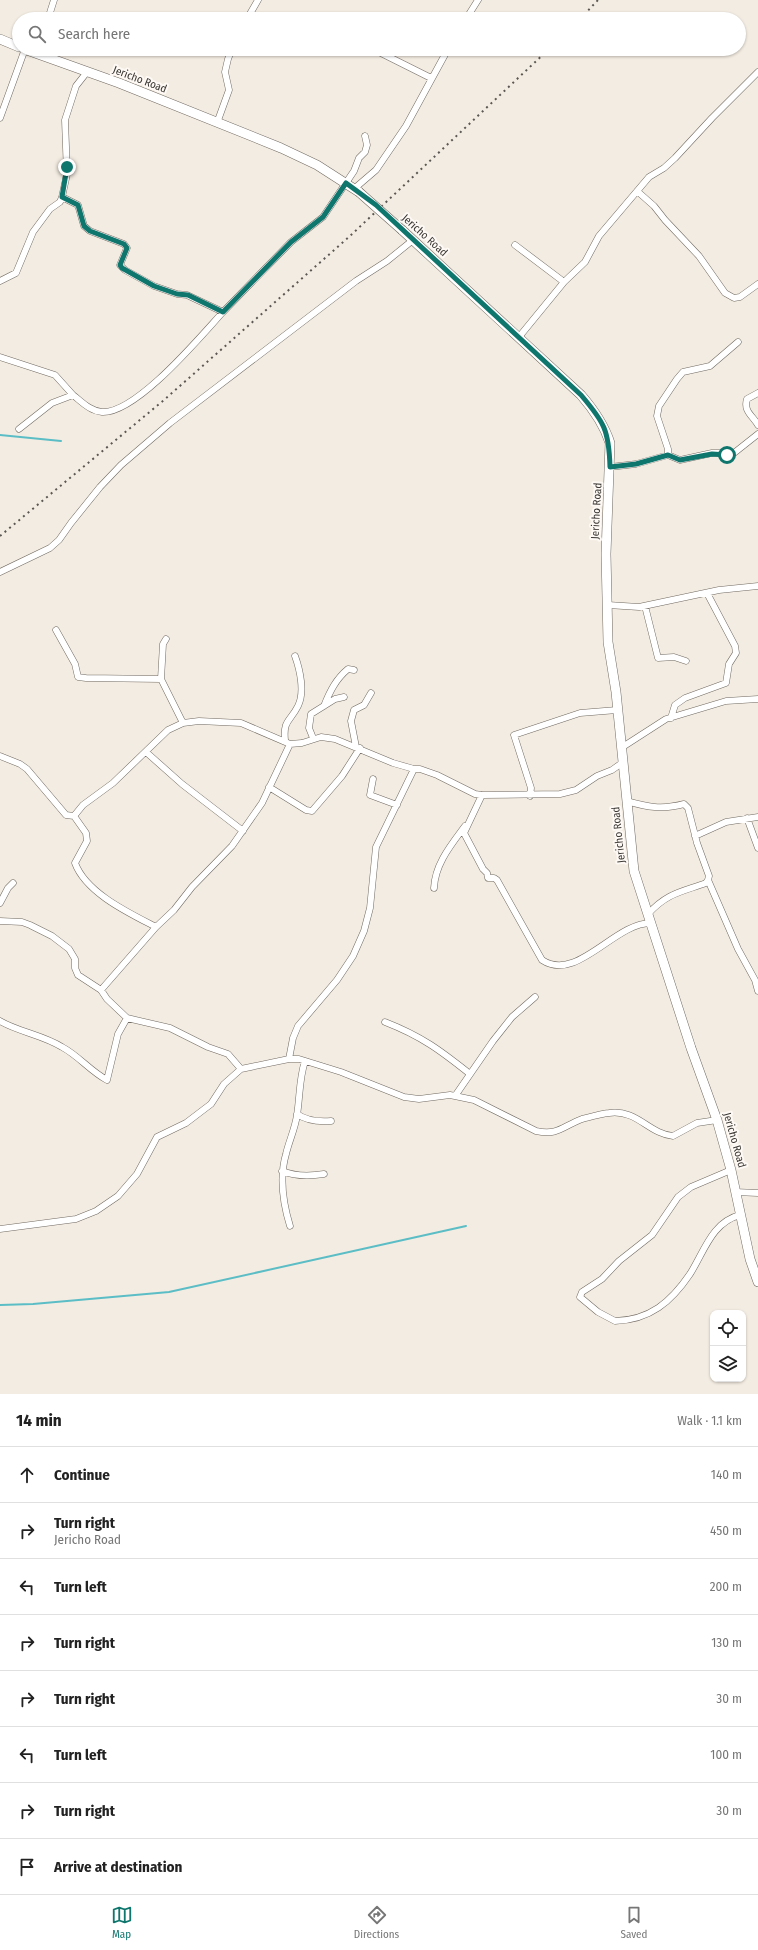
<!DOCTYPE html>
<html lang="en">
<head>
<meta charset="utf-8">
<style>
  :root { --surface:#fff; --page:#f6f6f6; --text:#222; --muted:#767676; --line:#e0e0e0; --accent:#0f766e }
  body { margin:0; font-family:"Fira Sans Condensed",sans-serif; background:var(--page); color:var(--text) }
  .controls { position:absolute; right:12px; bottom:12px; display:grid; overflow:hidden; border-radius:8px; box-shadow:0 1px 3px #0004 }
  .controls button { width:36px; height:36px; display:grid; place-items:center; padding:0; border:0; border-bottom:1px solid var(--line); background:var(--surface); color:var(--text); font:20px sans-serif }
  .stop { position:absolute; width:12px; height:12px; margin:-9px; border:3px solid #0f766e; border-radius:50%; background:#fff }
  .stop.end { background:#0f766e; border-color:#fff; box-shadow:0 1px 4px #0008 }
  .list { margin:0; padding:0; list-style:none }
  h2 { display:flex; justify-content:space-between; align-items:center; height:52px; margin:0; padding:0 16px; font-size:17px }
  h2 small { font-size:13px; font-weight:400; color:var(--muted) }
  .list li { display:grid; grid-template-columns:26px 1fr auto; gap:12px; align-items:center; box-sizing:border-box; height:56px; padding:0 16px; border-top:1px solid var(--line) }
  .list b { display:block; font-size:15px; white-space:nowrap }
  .list p { margin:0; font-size:13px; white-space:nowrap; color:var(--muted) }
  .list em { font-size:13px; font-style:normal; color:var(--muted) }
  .icon { flex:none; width:22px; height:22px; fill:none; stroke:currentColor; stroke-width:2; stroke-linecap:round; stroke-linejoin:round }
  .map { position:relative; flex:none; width:758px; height:1394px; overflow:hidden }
  .search { position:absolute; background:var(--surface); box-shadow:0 1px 3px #0004; left:12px; right:12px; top:12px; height:44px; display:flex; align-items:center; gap:10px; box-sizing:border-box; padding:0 14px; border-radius:22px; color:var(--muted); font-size:15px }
  .sheet { height:500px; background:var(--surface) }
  nav { display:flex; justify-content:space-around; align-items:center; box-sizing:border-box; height:56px; border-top:1px solid var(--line); background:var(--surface); font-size:11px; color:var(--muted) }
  nav a { display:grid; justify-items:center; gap:2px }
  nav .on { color:var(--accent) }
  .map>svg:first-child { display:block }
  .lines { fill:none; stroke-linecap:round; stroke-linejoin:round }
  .stream { stroke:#5bbdc5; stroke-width:2 }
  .street-casing { stroke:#706961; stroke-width:7 }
  .secondary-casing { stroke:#706961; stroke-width:10 }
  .street { stroke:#fff; stroke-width:6 }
  .secondary { stroke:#fff; stroke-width:9 }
  .rail { stroke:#5b5753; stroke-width:2; stroke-dasharray:2 4; stroke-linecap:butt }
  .secondary-bridge-casing { stroke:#706961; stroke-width:10; stroke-linecap:butt }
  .secondary-bridge { stroke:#fff; stroke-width:9 }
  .route { stroke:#0f766e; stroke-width:5 }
  .labels { text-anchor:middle; stroke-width:4; stroke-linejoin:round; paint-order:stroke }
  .street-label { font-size:11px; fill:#3a3734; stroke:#fef9f4 }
</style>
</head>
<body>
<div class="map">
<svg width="758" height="1394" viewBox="0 0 758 1394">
  <rect width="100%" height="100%" fill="#f3ece2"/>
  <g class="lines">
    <!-- stream -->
    <path class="stream" d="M0 435 61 441
      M0 1305 33 1304 169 1292 466 1226"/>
    <!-- street casing -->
    <g class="street-casing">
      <path id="street" d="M48 19 54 0
        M247 19 258 0
        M466 19 478 0
        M373 49 431 78
        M0 118 25 49
        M217 123 229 90 225 72 228 59 232 49
        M355 188 376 170 406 126 448 49
        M637 191 654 206 665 220 699 256 725 293 734 298 740 297 758 284
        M62 197 78 205 84 226 90 231 124 244 127 248 120 265 125 270 154 286 177 294 187 295 223 312 291 242 323 217 354 171 359 158 365 152 367 145 365 136
        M515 245 564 282
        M0 281 16 273 33 232 50 209 60 202 62 197 67 174 65 120 76 86 87 72
        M519 337 564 282 585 262 599 236 649 177 664 168 675 158 712 118 758 72
        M0 357 55 375 73 395 52 403 19 429
        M758 393 747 399C743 411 753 416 758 425
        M73 395C82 402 90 411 102 412 136 414 200 337 223 312
        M668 455 680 460 712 453H734L758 434
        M610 467 636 464 668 455V449L657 416 659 406 677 379 683 372 710 366 738 342
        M0 572 50 548 59 540 71 523 100 487 121 465 170 423 356 281 387 261 413 240
        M608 605 639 607 719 590 758 586
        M645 606 658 658 674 657 686 661
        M56 630 75 664 78 677 86 678 161 679 183 723
        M161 679 163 644 166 639
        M324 706C330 691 336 679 348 669L354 670
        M671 718 675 705 685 698 726 683 729 664 736 653 735 646 707 593
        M313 738 309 728 311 714 335 699 344 697
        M285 740C283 720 290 722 298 706 305 692 300 670 295 656
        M356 747 351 721 354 710 364 705 371 693
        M621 748 666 719 726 701 758 699
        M146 752 182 784 243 831
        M0 756 20 764 27 769 66 815 74 816 83 805 113 783 168 730 183 723 199 721 241 723 290 744 302 743 321 737 335 739 393 763 414 769H420L437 775 475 794 482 795 560 794 576 790 597 776 612 770 622 763
        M373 779 370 795 397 805
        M269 787 306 810 312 811 342 776 360 748
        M482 795 464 833 483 869 487 873 488 878H494L497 880 542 960C577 983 614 923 651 923
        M530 796 531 788 514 735 580 713 617 710
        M626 801C648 807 661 810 684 804L688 808 697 843 709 876 708 880 738 949 755 980 758 991
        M74 816 86 833 87 841 75 863C86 893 129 913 156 927
        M747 818 758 848
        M695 836 726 822 758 817
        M434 888C435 864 451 845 465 826
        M0 903 8 888 13 883
        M648 914C667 893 681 892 706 883L708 880
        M0 921 22 922 30 925 52 936 69 949 75 959V968L78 975 101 990 107 999 127 1018 170 1028 208 1047 228 1054 241 1069
        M101 990 156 927 174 910 192 887 232 846 262 803 290 744
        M0 1021C19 1032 43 1035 62 1047 79 1056 90 1071 107 1080L118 1034 127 1018
        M385 1022C421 1036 440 1050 470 1074
        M289 1059 293 1038 298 1026 337 980 353 956 364 931 370 908 376 847 414 769
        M455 1096 493 1041 512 1017 535 997
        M297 1114C307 1121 318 1122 331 1121
        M731 1170 691 1187 678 1197 652 1235 619 1261 602 1279 582 1292 580 1297 598 1312 615 1321C650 1320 671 1302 690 1274 704 1252 712 1222 740 1215
        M282 1171C294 1176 311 1176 324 1174
        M735 1192 758 1193
        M290 1226C283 1203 279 1178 286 1154 289 1141 295 1129 297 1115 300 1097 299 1079 305 1061
        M0 1229 76 1219 96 1211 118 1196 137 1174 157 1137 186 1123 211 1104 224 1084 241 1069 289 1059H299L341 1072 404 1097 419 1099 450 1095 474 1100 536 1131C558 1136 563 1126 582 1119 590 1117 600 1114 609 1113 637 1109 649 1134 673 1136L697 1123 717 1120"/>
    </g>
    <!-- secondary casing -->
    <g class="secondary-casing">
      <path id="secondary" d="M0 39 19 47
        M24 49 119 83 281 148 317 165 359 192
        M402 230 581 395C594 410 604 424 610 443L606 554 608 642 616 692 634 871 691 1048 717 1120 731 1170 750 1259 758 1282"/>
    </g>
    <!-- street -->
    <use href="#street" class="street"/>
    <!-- secondary -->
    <use href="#secondary" class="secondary"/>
    <!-- rail -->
    <path class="rail" d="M580 19 598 0
      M0 536 164 400 350 236 549 49"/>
    <!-- secondary-bridge casing -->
    <g class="secondary-bridge-casing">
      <path id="secondary-bridge" d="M359 192 402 230"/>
    </g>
    <!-- secondary-bridge -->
    <use href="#secondary-bridge" class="secondary-bridge"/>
  </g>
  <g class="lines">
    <!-- route -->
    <path class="route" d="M67 167 62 197 78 205 84 226 90 231 124 244 127 248 120 265 122 268 154 286 177 294 188 295 223 312 291 242 323 217 346 183 376 205 581 395C604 422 609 430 610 467L636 464 668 455 680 460 712 454 727 455"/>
  </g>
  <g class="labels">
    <!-- street labels -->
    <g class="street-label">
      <text transform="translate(140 79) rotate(21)" y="4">Jericho Road</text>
      <text transform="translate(425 235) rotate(42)" y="4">Jericho Road</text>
      <text transform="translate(596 511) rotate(-87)" y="4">Jericho Road</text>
      <text transform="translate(618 835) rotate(-96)" y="4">Jericho Road</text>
      <text transform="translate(735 1140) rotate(74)" y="4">Jericho Road</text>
    </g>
  </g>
</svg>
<div class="controls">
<button><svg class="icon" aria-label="locate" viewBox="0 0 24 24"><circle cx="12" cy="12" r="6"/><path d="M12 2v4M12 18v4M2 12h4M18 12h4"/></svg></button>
<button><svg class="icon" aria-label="layers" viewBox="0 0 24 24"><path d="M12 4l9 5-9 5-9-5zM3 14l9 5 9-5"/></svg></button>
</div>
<div class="stop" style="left:727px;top:455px"></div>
<div class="stop end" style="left:67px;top:167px"></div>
<div class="search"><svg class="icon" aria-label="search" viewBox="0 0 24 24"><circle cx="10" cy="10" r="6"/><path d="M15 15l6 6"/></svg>Search here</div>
</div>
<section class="sheet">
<h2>14 min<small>Walk · 1.1 km</small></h2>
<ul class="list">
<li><svg class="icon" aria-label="ahead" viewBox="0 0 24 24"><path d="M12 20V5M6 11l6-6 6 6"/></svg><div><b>Continue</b></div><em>140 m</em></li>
<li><svg class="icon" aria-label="right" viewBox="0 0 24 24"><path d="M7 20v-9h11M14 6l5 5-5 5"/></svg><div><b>Turn right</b><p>Jericho Road</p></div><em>450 m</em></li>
<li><svg class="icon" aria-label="left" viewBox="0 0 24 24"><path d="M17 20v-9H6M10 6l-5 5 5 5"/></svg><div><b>Turn left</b></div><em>200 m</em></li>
<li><svg class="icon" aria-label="right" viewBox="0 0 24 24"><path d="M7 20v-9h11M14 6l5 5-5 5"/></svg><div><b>Turn right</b></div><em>130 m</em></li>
<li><svg class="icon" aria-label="right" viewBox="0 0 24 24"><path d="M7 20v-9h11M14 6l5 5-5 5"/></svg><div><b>Turn right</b></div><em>30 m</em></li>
<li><svg class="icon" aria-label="left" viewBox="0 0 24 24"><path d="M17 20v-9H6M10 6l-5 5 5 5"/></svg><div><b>Turn left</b></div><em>100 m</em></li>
<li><svg class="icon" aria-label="right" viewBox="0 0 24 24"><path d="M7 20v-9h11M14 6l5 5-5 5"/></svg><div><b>Turn right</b></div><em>30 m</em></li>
<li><svg class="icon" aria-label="arrive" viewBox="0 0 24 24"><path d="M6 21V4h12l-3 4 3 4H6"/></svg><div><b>Arrive at destination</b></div></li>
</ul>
</section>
<nav>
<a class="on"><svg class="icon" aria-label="map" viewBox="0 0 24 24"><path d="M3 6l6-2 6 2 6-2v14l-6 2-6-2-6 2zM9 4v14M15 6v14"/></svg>Map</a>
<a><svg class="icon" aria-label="directions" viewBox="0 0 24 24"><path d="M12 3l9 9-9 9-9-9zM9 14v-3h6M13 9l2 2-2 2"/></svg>Directions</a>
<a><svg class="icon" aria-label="saved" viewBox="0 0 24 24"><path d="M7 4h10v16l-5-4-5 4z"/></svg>Saved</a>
</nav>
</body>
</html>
